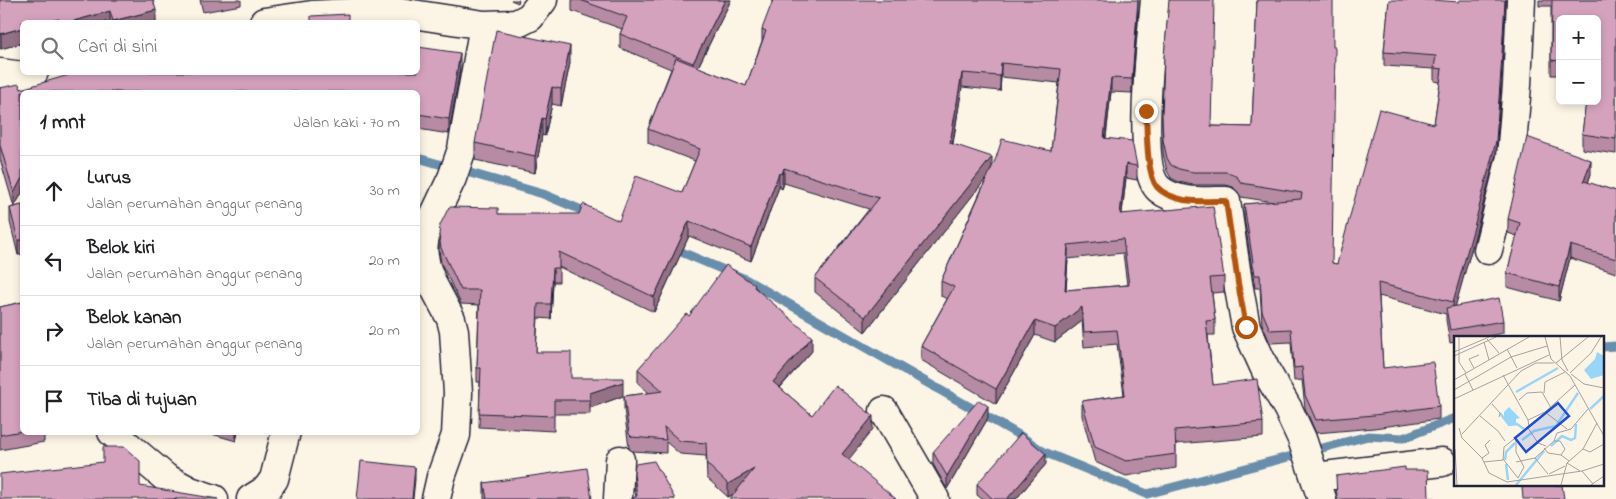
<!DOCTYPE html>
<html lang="id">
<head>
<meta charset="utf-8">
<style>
  :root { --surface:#fff; --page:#f6f6f6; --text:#202124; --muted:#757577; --line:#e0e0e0 }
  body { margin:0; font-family:"Indie Flower",sans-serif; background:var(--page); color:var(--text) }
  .controls { position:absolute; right:15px; top:15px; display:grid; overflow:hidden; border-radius:8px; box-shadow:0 2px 8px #0003 }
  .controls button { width:45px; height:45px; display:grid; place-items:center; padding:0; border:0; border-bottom:1px solid var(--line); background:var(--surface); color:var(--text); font:25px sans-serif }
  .stop { position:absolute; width:15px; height:15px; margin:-11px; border:4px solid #b45309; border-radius:50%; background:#fff }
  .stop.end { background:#b45309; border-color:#fff; box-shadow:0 1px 5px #0008 }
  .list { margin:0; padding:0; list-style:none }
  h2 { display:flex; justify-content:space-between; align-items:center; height:65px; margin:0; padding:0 20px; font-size:21px }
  h2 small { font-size:16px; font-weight:400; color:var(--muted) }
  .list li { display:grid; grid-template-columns:32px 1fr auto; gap:15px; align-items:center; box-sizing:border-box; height:70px; padding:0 20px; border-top:1px solid var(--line) }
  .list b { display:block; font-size:19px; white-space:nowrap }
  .list p { margin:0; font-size:16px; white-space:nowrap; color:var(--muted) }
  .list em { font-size:16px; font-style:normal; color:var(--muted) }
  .icon { flex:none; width:28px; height:28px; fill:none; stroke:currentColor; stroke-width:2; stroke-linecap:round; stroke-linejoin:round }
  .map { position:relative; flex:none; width:1616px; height:499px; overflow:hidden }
  .search { position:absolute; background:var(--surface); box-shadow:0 2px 8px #0003; left:20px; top:20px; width:400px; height:55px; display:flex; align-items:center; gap:12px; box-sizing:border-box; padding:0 18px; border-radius:8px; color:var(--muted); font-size:19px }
  .panel { position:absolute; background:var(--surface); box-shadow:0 2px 8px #0003; left:20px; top:90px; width:400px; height:345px; border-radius:8px }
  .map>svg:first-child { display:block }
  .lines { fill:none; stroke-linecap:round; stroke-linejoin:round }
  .stream { stroke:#688eac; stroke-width:9 }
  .minor-casing { stroke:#22223b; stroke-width:31 }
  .minor { stroke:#fcf5e5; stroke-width:28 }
  .wall { fill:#b78ba3; stroke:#22223b; fill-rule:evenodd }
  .shaded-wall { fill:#957185; stroke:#22223b }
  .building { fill:#d5a2be; stroke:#22223b; fill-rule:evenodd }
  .route { stroke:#b45309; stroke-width:6 }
  .inset-river { fill:none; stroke:#97d6f8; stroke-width:2.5 }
  .inset-road { fill:none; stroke:#a5a1a1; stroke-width:1 }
  .view { fill:#1d4ed8; fill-opacity:0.15; stroke:#1d4ed8; stroke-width:2.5 }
  .inset-edge { fill:none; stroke:#22223b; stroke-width:2.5 }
</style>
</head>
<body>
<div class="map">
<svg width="1616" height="499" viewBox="0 0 1616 499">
  <rect width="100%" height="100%" fill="#fcf5e5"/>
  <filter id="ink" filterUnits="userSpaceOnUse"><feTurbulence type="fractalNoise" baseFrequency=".02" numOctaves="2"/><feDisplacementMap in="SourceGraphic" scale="10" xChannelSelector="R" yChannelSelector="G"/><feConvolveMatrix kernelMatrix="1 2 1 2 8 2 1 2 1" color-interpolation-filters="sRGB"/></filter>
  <g filter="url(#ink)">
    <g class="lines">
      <!-- stream -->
      <path class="stream" d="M418 158 543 194 591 214
        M672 248 745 279 1019 435 1044 452 1147 494 1368 436 1403 438 1455 418
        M1602 347 1616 346"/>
      <!-- minor casing -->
      <g class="minor-casing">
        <path id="minor" d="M1155 0C1152 34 1135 168 1159 189 1177 204 1205 201 1226 201L1238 283 1246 327 1266 371 1288 409 1302 439 1322 499
          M264 22 312 15 393 11 484 25 516 24 530 17 543 0
          M0 73 23 76 34 72
          M1488 250 1511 157 1517 85 1521 0
          M884 411 935 499
          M112 432 166 478 190 491 214 499
          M1316 477 1442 462
          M251 499 267 489 274 479 286 432
          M436 499 441 477 456 435 458 393 454 331 451 319 433 285 426 267 423 250 425 235 452 178 462 149 484 25
          M618 499 620 460"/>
      </g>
      <!-- minor -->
      <use href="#minor" class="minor"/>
    </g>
    <!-- wall -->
    <path class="wall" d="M0 0H153L156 22H22V43L0 49Z
      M200 0H241V5L203 12Z
      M511 0H519L518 3Z
      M572 0H731L698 67 746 86 762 41V29L1138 11 1132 93 1111 92 1106 138 1137 166V180L1126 178 1122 214 1224 277V292L1212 293 1215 320V335H1208L1213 385 1263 422V437L1176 444V468L1126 476 1095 462 1082 416V401L1124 395 1117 344 1084 347 1082 321 1055 342 1035 335 996 404 921 360V346L947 299 941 296V281L987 177 865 332 815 292V278L869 209 784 183 782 189 779 187 751 261 689 236 654 312 559 267V282H553L551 319 538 318 536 352 571 378 623 396 590 408V414H554V431L479 427 480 382H477V368L479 305 461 304 441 263 439 250V235L498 214 619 221 682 193 695 161 648 143V129L671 69 620 48V34L622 29 572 11ZM1001 77 1059 83 1051 151 992 167 953 144 962 87 1000 91ZM1123 253 1127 285 1066 290 1068 259Z
      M1257 0 1332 263 1337 264 1434 124 1440 82 1434 81V69L1384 66V52L1389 0 1501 84 1496 154 1474 240 1455 306 1503 321V333L1479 338H1455V342L1450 343 1446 320V314L1379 296 1383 368 1439 406V419L1374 428 1316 433 1305 408 1302 380 1294 381 1291 342 1270 343 1262 324 1260 288H1255L1244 217V204L1273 202 1241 197 1238 192 1233 187 1226 185H1193L1179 182 1171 178 1167 171 1163 153 1162 116 1211 126 1252 127Z
      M1539 0H1616V154L1582 149V134L1597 19H1560V75H1551V6H1539Z
      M570 63 561 106 552 104 545 136 542 135 535 173 475 160V143Z
      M460 68 449 134 418 129V92H22V193L14 207 22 205V254L18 255 10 222V208L14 207 0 159V88L21 89Z
      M1591 174 1588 183 1616 191V273L1570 258 1559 301 1507 287V273L1517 236 1508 233V219Z
      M755 287 812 351 780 388 812 415 873 429 728 497 707 478 706 456 680 454 666 442V453L632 451 629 448 624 409V396L649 393 638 383V369L689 316Z
      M22 302V432H44V442L0 450V307Z
      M988 418 947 489 933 464V452Z
      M205 432H238L236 441Z
      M1046 464 1016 499H982L977 495V484Z
      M634 474 675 499 636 497 634 487Z
      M484 483 592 499H484Z"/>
    <!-- shaded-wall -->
    <path class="shaded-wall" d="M725 0H731L693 77V63Z
      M1138 0V11L1132 93V79Z
      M1505 0H1506L1501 84 1496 154 1474 240 1453 315V302Z
      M156 10V22H113V21Z
      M110 11V22H70Z
      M59 19V22H45Z
      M22 28V43L1 49V34Z
      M570 46V63L561 106V89Z
      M460 53V68L449 134V119Z
      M1001 63V77L1000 91V76Z
      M962 73V87L950 158V143Z
      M1111 78V92L1104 152V138Z
      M552 87V104L545 136V119Z
      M542 118V135L535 173V156Z
      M992 157V171L865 332V317Z
      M1591 160V174L1584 195V181Z
      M1126 164V178L1120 229V214Z
      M784 168V183L782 189V174Z
      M779 173V187L751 261V247Z
      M22 178V193L14 207V193Z
      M689 221V236L654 312V297Z
      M22 239V254L18 255V240Z
      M1068 245V259L1065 305V290Z
      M1570 245V258L1559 301V287Z
      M553 268V282L551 319V304Z
      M1082 307V321L1055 342V328Z
      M1035 321V335L996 404V389Z
      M812 337V351L773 395V382Z
      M623 382V396L590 408V393Z
      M988 406V418L947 489V476Z
      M873 416V429L842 468V454Z
      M236 432H238L236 441Z
      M1046 454V464L1016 499H1007Z
      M415 467V480L413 499H412Z
      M754 469V483L728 497V484Z"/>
    <!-- building -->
    <path class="building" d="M0 0H153L156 10 113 21 110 11 70 22H60L59 19 45 22H22V28L0 34Z
      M580 0H725L693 63 620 34 627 17Z
      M773 0H1138L1132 79 1111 78 1104 138 1132 141 1137 166 1126 164 1120 214 1213 206 1224 277 1210 278 1215 320 1206 321 1213 385 1257 379 1263 422 1175 430 1176 454 1126 461 1095 447 1082 401 1125 395 1117 330 1084 332 1082 307 1055 328 1035 321 996 389 921 346 954 287 941 281 996 158 1002 139 1051 151 1061 69 1001 63 1000 76 962 73 950 143 992 157 865 317 815 278 879 198 784 168 782 174 779 173 751 247 689 221 654 297 559 252V268H553L551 304H538L536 352H571V378H623V382L590 393V400H554V416L479 413 481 368H477L480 290H461L441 248 439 235 440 225 449 207 498 208V214H579L583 204 619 221 636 176 682 193 700 149 648 129 676 58 746 86 766 31 762 29ZM1123 239 1129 285 1065 290 1068 245Z
      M1169 0H1214L1211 126 1252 127 1257 0H1333V47H1335L1332 263 1337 264 1379 109 1434 124 1442 69 1434 68 1436 56 1384 52 1389 0H1432L1459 2 1460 0H1505L1501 71 1496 141 1474 227 1453 302 1378 283 1383 368 1433 362 1439 406 1374 415 1316 420 1305 395 1302 367 1294 368 1291 329 1270 330 1262 311 1260 275H1255L1244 204 1301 199 1302 193 1241 183 1238 178 1233 174 1226 172H1193L1179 169 1171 165 1167 158 1163 140 1162 116 1164 57Z
      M1552 0H1616V139L1582 134 1586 101H1597V19H1560V61L1551 60Z
      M348 14V22H311V16Z
      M496 30 570 46 561 89 552 87 545 119 542 118 535 156 475 143Z
      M418 47 460 53 449 119 418 114V92H22V178L14 193 0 145V88L19 84 21 89 79 72H418Z
      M1527 137 1591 160 1584 181 1616 191V259L1570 245 1559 287 1507 273 1520 223 1508 219Z
      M22 205V240H18L10 208Z
      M726 265 755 285 754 287 812 337 773 382 812 415 835 385 873 416 842 454 896 499H730L754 469 728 484 707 464 706 443 680 441 664 427 666 440 632 437 629 434 624 396 663 391 638 369 686 314 689 316Z
      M1499 298 1503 321 1450 330 1446 308Z
      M22 302V431L0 435V307Z
      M979 400 988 406 947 476 933 452Z
      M1021 433 1046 454 1007 499H993L977 484Z
      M103 447H124L140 461V486L218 499H0V474L103 462Z
      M361 461 415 467 412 499H357Z
      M654 461 675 499H631L637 496 634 474 635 464Z
      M1405 467V470H1428L1429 498H1435V499H1337L1336 476Z
      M587 468 592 499H487L484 483Z
      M1534 485H1562L1564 499H1523L1522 487Z"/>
  </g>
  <g class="lines" filter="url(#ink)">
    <!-- route -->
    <path class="route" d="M1146 111C1147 129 1146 173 1157 187 1163 194 1175 198 1184 200 1197 202 1213 201 1226 201L1238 283 1246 327"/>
  </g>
  <!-- overview -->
  <g transform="translate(1454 336)">
    <rect width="150" height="150" fill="#fcf5e5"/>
    <path d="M143 16 150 20V39L137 43 130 34 141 23ZM55 71 66 82 62 83V88L56 89 50 83V76Z" fill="#97d6f8"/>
    <path class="inset-river" d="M62 56 104 32M136 73 150 60M46 77 55 89 63 88 70 93M68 104 80 95 102 90 124 57M97 110 108 100 117 104 121 102 122 88M51 124 52 116 61 107M52 128 54 144M62 149 90 115"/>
    <path class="inset-road" d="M5 1V26L12 37M91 1 97 23 116 40 150 100M106 1 108 24 114 35M33 3 45 17M30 6 35 24M53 13 63 32M0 16 35 1M0 20 42 1M102 27 134 1M20 32 15 23 25 19M116 37 137 17 147 1M11 38 19 54M117 38 130 48 150 52M49 39 74 84 91 76 121 49M0 44 75 1M0 54 57 21 93 10M90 57 91 46 111 36M0 63 95 19M65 64 73 57 88 56 97 72M38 68 46 77 45 81M91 76 113 93M26 80 44 95 51 105M5 92 8 102 28 122 35 137 53 146 128 135 150 128M74 92 84 107 92 110M8 98 67 35 82 27H100M100 105H106L111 113 107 119M90 112 94 117 107 119 115 125M1 113 3 149M129 113 136 116 150 108M28 122 35 117 31 109 36 104M81 122 94 138M49 123 64 142 70 131 62 116V104M30 126 49 124 50 111 75 91 74 84M62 126 81 122 100 105 103 97 117 93 134 73M113 127 126 135M128 135 139 148M95 138 111 130M107 149 113 127 129 113 143 87M137 149 150 140"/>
    <path class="view" d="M104 67 115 80 72 116 61 102Z"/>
    <rect width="150" height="150" class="inset-edge"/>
  </g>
</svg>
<div class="controls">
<button>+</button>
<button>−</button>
</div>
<div class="stop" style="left:1246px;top:327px"></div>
<div class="stop end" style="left:1146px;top:111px"></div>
<div class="search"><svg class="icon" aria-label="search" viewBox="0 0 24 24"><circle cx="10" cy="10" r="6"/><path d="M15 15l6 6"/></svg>Cari di sini</div>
<section class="panel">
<h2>1 mnt<small>Jalan kaki · 70 m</small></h2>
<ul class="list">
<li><svg class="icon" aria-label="ahead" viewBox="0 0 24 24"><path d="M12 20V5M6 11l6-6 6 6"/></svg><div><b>Lurus</b><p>Jalan perumahan anggur penang</p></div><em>30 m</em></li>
<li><svg class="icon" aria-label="left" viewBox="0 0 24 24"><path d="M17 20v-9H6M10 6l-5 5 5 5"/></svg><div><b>Belok kiri</b><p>Jalan perumahan anggur penang</p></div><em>20 m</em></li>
<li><svg class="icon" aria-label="right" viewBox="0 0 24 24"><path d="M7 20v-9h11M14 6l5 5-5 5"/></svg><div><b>Belok kanan</b><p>Jalan perumahan anggur penang</p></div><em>20 m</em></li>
<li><svg class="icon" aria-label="arrive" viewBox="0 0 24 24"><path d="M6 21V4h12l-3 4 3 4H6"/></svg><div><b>Tiba di tujuan</b></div></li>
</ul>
</section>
</div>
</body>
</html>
